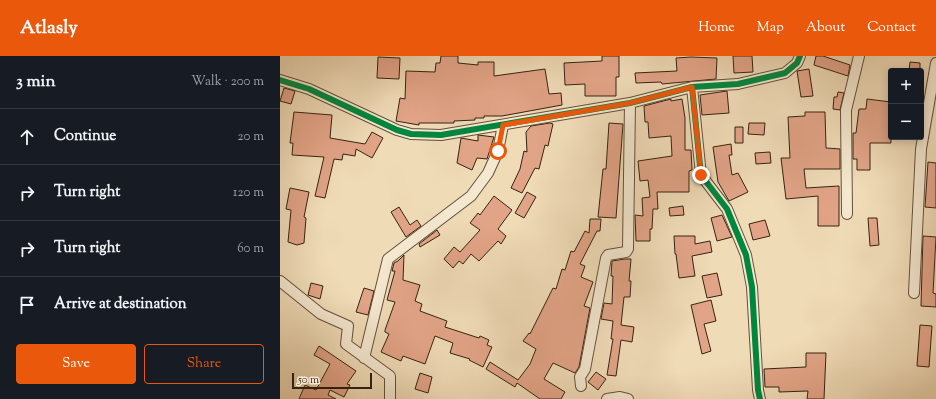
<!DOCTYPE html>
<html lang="en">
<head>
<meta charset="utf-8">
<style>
  :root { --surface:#171b24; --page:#20242c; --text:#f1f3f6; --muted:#9ea1a6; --line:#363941; --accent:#ea580c }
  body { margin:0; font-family:"Sorts Mill Goudy",serif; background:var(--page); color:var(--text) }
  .controls { position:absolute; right:12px; top:12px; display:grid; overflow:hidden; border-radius:4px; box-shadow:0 2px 10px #0003 }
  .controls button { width:36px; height:36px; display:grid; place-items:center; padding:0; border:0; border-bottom:1px solid var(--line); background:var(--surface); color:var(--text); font:20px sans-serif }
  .scale { position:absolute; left:12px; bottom:10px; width:80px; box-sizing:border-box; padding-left:4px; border:2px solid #362212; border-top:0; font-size:11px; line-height:14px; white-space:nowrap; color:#362212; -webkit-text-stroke:3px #f5e8d0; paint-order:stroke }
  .stop { position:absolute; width:12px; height:12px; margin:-9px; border:3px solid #ea580c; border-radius:50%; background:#fff }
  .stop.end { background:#ea580c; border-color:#fff; box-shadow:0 1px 4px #0008 }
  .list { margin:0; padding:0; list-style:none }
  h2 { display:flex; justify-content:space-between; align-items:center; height:52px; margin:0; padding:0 16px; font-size:17px }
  h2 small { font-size:13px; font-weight:400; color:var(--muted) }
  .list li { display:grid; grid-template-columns:26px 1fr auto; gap:12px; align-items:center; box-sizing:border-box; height:56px; padding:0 16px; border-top:1px solid var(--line) }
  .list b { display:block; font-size:15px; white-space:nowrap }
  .list em { font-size:13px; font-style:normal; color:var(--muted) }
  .actions { display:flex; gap:8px; padding:12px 16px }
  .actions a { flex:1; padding:9px 0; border:1px solid var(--accent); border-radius:4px; text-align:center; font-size:14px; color:var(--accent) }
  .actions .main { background:var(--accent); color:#fff }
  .icon { flex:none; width:22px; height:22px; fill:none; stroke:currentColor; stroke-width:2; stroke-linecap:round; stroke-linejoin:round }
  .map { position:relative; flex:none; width:656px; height:343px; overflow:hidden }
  header { display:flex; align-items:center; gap:24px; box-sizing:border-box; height:56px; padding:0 20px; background:var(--accent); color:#fff }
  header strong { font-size:19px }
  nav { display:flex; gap:22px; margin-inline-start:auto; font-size:14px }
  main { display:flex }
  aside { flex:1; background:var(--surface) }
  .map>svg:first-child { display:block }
  .building { fill:#e2a487; stroke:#362212 }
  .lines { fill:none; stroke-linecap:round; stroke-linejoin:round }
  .minor-casing { stroke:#64503b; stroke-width:12 }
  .minor { stroke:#f5e8d0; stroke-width:10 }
  .cycleway-casing { stroke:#f5e8d0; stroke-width:8 }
  .cycleway { stroke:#00873e; stroke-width:6 }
  .route { stroke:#ea580c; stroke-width:5 }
</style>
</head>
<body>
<header>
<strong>Atlasly</strong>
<nav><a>Home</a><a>Map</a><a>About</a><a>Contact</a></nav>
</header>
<main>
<aside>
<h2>3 min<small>Walk · 200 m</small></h2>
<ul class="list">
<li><svg class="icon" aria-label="ahead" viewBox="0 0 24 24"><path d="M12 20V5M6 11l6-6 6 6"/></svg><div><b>Continue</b></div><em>20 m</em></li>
<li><svg class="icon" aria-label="right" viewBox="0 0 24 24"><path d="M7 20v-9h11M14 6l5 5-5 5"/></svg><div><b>Turn right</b></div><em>120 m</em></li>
<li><svg class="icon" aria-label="right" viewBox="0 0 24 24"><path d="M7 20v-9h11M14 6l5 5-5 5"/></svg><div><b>Turn right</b></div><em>60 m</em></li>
<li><svg class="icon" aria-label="arrive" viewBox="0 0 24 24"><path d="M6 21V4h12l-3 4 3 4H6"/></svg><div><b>Arrive at destination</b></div></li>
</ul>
<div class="actions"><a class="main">Save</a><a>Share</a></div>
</aside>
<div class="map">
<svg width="656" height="343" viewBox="0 0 656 343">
  <rect width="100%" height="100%" fill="#f0dbb7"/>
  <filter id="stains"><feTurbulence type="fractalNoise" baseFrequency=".005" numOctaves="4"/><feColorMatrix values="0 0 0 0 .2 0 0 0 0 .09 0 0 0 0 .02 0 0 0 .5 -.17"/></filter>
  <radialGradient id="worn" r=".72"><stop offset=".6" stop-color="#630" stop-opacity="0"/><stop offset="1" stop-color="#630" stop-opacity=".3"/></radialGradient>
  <!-- building -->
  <path class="building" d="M161 0H178V7L198 9V6H214V20L265 13 269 38 281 37 282 49 222 60H204V62H195V64L174 65V67H139V69L116 65 120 42 125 43 126 15 155 16 156 7H160Z
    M322 0H339V21H336V40H305V28L285 29 284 7 322 5Z
    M453 0H472L473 16 454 17Z
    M536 0H543L570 9 568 20 534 9Z
    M98 1 120 2 119 23 97 22Z
    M411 1 437 2 436 23 382 28 381 26 356 27 355 17 397 15 396 2Z
    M630 6 640 7V15H629Z
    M529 13 533 40 521 41 517 15Z
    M4 32 15 35 11 48 0 45Z
    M447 35 449 57 422 59 420 39Z
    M558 36 564 37 560 54 553 53 554 41H557Z
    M391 43V45L402 43 405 62V94H411L412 114 409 115V136H377L378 153H373L372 173H370V185H356L355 159 363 160 362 142 370 141 368 124 360 125 358 105 392 100 391 80 369 82 368 66H365L364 50Z
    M587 43 611 46V87H590V114H577V103H573V77H576L579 53H586Z
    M14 56 52 59 50 82 85 88 92 76 103 82 92 102 76 93 75 100 63 98 62 104 54 103 45 142 35 140 44 101 12 99 13 87H10Z
    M525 56H545L546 92 560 93V113H524L526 132 559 130V170H538V140L506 143 501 102H510L508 61 525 60Z
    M270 67 273 68 268 90 265 89 259 113 255 112 242 137 231 132 240 113 244 95 247 96 246 76 251 70Z
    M329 67 343 68 336 162 318 161 323 113H326Z
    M469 67H485L484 79 468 78Z
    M455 71H463V87H455Z
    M198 79 214 81 207 103 197 102 192 114 177 107 181 82 198 85Z
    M451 88 452 99H449L452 119 458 117 468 136 449 145 438 126 433 91Z
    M490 96 491 107 476 108 475 97Z
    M648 106 656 107V152L645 151Z
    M10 132 29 136 24 161 26 162 24 187 17 189 8 186 11 154 6 153Z
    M247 136 256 141 244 162 235 157Z
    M214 140 232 154 218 173 226 180 221 188 218 185 199 205 191 198 183 208 179 205 173 212 164 203 174 191 180 196 200 174 190 167 198 157 200 159Z
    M403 150 404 159 390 160 389 152Z
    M119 151 130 169 137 164 141 170 126 181 111 156Z
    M442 159 452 181 437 185 431 162Z
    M588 162H597L599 189 590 190Z
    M310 163H321L320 175H317L300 208 305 210 301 221 313 226 304 250 310 252 299 311 295 317 273 307 264 323 285 336 281 343H260L237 327 235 331 206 313 210 306 238 324 250 308 256 293 243 285 249 277 250 278 273 232 276 233 282 213 285 214 291 195 294 196 305 175 309 177Z
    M485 164 490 180 473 184 469 168Z
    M157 174 160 179 140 191 139 188Z
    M394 180H415V188L430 185 432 196 412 200 415 220 399 222 396 198H395Z
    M643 180 656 181 653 237 656 238V251L641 250Z
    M124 199 123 224 140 229 135 245 142 248 140 255 167 265 165 271 199 282 200 280 209 284 207 289 212 291 203 311 189 304 190 303 170 297 173 287 155 280 145 308 123 300 121 305 101 296 109 278 105 276V274L115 246 107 244 115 215H112L114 207 118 205Z
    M345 203H351L349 225H351L350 241H344L341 269 354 271 352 286 341 284 336 320 327 319 333 283H331L333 265 321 263 324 247 332 248 333 220H331L332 205Z
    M437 217 442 239 427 242 422 220Z
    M31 227 43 230 40 243 28 239Z
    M84 232 94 235 88 259 76 256Z
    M431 244 436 265 424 268 431 295 422 298 411 249Z
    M640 269 652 270 649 311 637 310Z
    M39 290 76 315 67 328 70 329 64 341 50 334 48 339 56 343H19L25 329 36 334 50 308 34 299Z
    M526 297H546L544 343H527L528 335 499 336V331H485L484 313 526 311Z
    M316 316 326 323 318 334 308 326Z
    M140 317 152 321 148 337 135 333Z"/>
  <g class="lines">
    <!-- minor casing -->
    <g class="minor-casing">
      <path id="minor" d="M0 24 29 33 117 74 131 78 161 79 350 47 412 31 458 28 505 17 517 7 520 0
        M412 31 421 119 447 153 466 199 472 231 478 334 480 343
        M567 158 566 54 579 0
        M0 225 41 258 68 270 66 288 110 320V343
        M634 237 641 93 656 7
        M84 302 108 203 191 140 208 117 218 95 223 69
        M301 330 300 321 305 313 326 202 328 199 346 196 348 193 350 47
        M327 343 340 341 348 343"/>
    </g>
    <!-- minor -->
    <use href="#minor" class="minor"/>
    <!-- cycleway casing -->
    <g class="cycleway-casing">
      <path id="cycleway" d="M0 24 29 33 117 74 131 78 161 79 350 47 412 31 458 28 505 17 517 7 520 0
        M412 31 421 119 447 153 466 199 472 231 478 334 480 343"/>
    </g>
    <!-- cycleway -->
    <use href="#cycleway" class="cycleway"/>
  </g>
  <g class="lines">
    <!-- route -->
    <path class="route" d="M218 95 223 69 350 47 412 31 421 119"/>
  </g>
  <rect width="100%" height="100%" filter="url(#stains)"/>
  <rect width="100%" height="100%" fill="url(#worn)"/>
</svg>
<div class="controls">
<button>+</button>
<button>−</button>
</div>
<div class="scale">50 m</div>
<div class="stop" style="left:218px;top:95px"></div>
<div class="stop end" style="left:421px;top:119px"></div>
</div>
</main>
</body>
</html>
